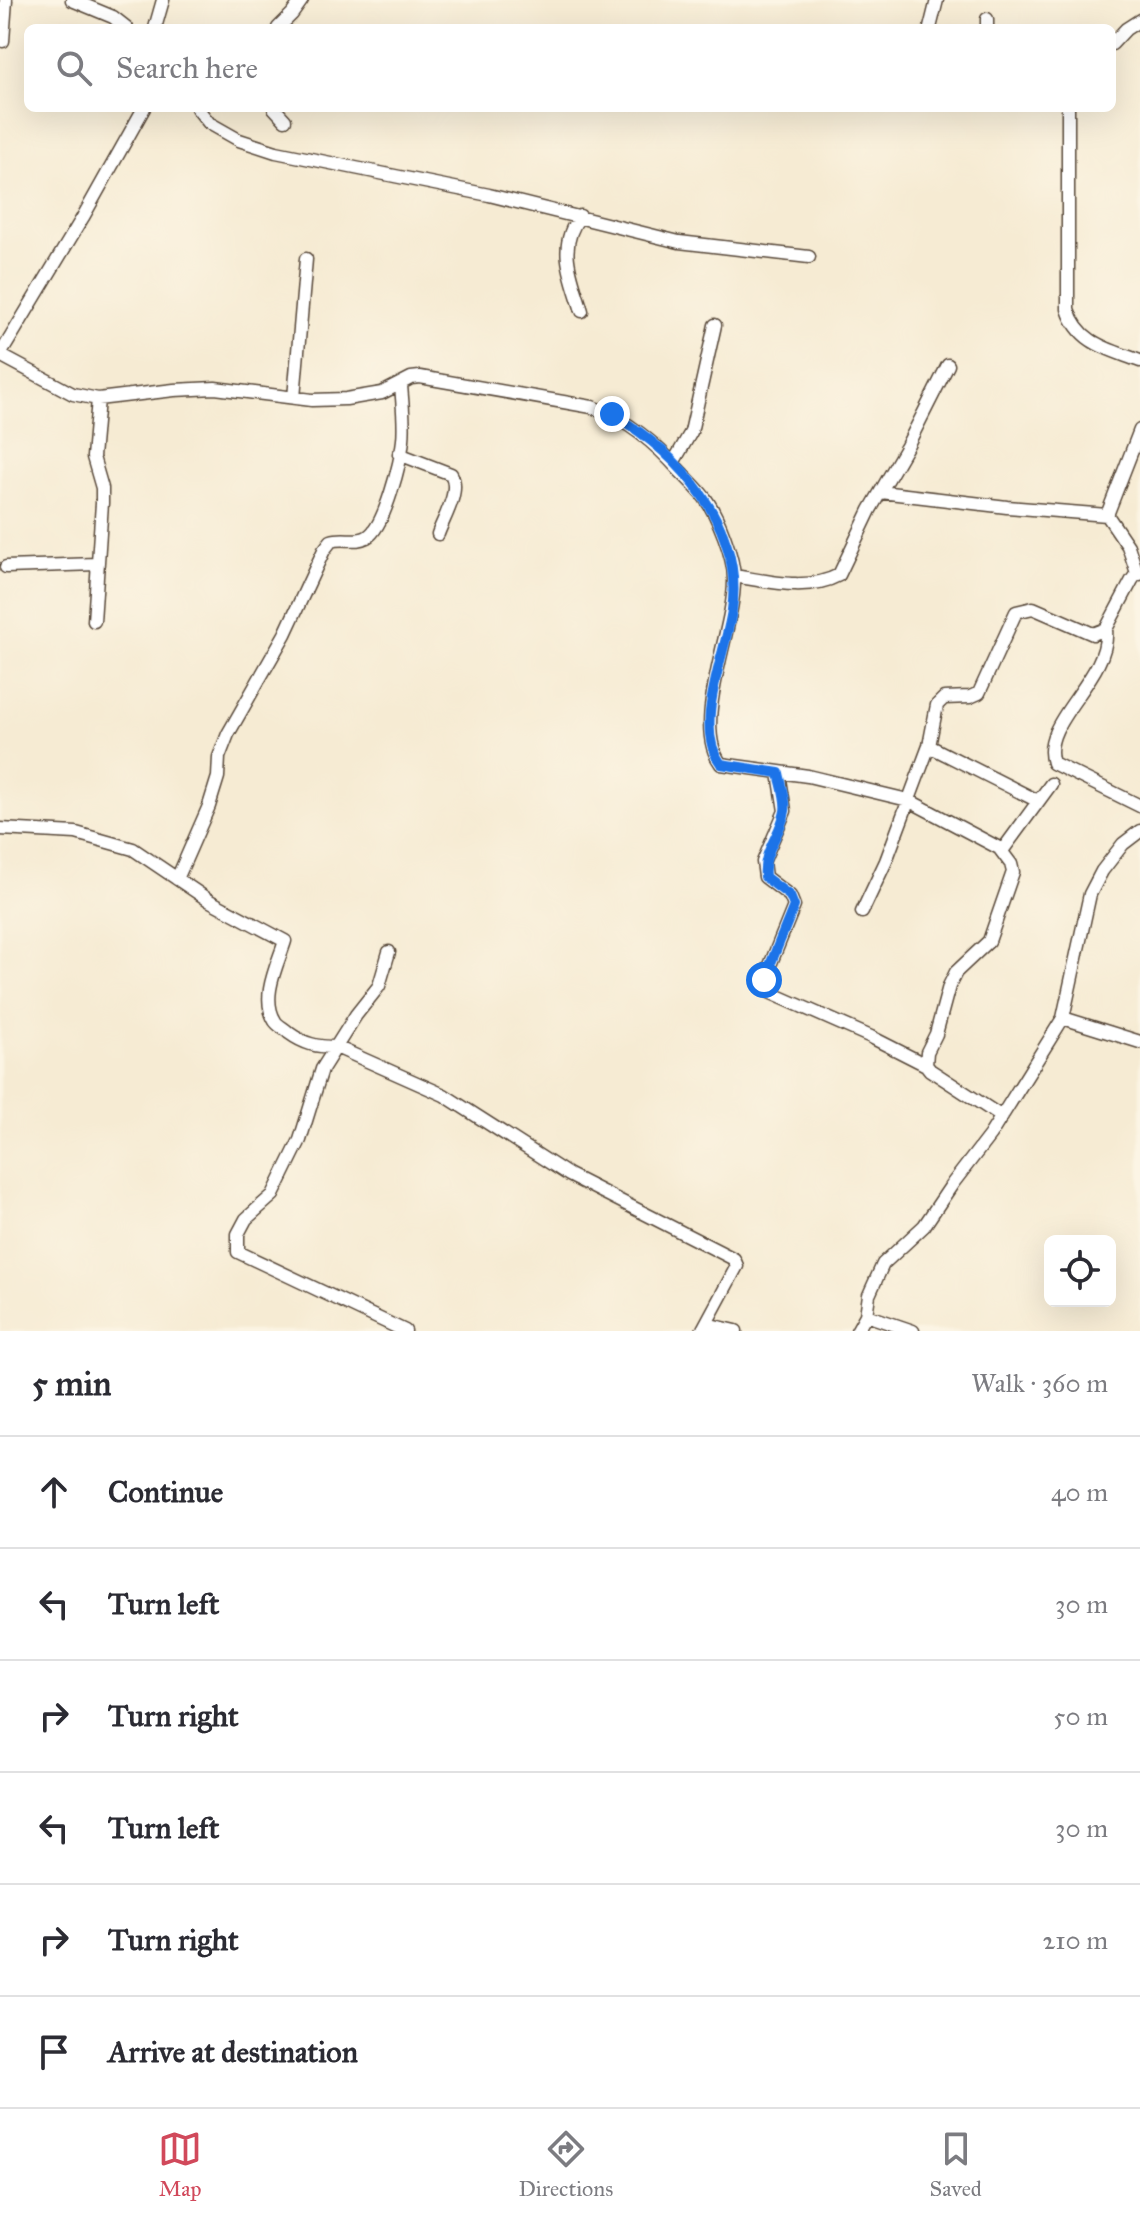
<!DOCTYPE html>
<html lang="en">
<head>
<meta charset="utf-8">
<style>
  :root { --surface:#fff; --page:#f2f2f3; --text:#2b2b33; --muted:#7c7c81; --line:#e1e1e2; --accent:#d1495b }
  body { margin:0; font-family:"IM FELL Great Primer",serif; background:var(--page); color:var(--text) }
  .controls { position:absolute; right:24px; bottom:24px; display:grid; overflow:hidden; border-radius:12px; box-shadow:0 8px 32px #0002 }
  .controls button { width:72px; height:72px; display:grid; place-items:center; padding:0; border:0; border-bottom:2px solid var(--line); background:var(--surface); color:var(--text); font:40px sans-serif }
  .stop { position:absolute; width:24px; height:24px; margin:-18px; border:6px solid #1a73e8; border-radius:50%; background:#fff }
  .stop.end { background:#1a73e8; border-color:#fff; box-shadow:0 2px 8px #0008 }
  .list { margin:0; padding:0; list-style:none }
  h2 { display:flex; justify-content:space-between; align-items:center; height:104px; margin:0; padding:0 32px; font-size:34px }
  h2 small { font-size:26px; font-weight:400; color:var(--muted) }
  .list li { display:grid; grid-template-columns:52px 1fr auto; gap:24px; align-items:center; box-sizing:border-box; height:112px; padding:0 32px; border-top:2px solid var(--line) }
  .list b { display:block; font-size:30px; white-space:nowrap }
  .list em { font-size:26px; font-style:normal; color:var(--muted) }
  .icon { flex:none; width:44px; height:44px; fill:none; stroke:currentColor; stroke-width:2; stroke-linecap:round; stroke-linejoin:round }
  .map { position:relative; flex:none; width:1140px; height:1331px; overflow:hidden }
  .search { position:absolute; background:var(--surface); box-shadow:0 8px 32px #0002; left:24px; right:24px; top:24px; height:88px; display:flex; align-items:center; gap:20px; box-sizing:border-box; padding:0 28px; border-radius:12px; color:var(--muted); font-size:30px }
  .sheet { height:776px; background:var(--surface) }
  nav { display:flex; justify-content:space-around; align-items:center; box-sizing:border-box; height:112px; border-top:2px solid var(--line); background:var(--surface); font-size:22px; color:var(--muted) }
  nav a { display:grid; justify-items:center; gap:4px }
  nav .on { color:var(--accent) }
  .map>svg:first-child { display:block }
  .lines { fill:none; stroke-linecap:round; stroke-linejoin:round }
  .minor-casing { stroke:#574739; stroke-width:15 }
  .minor { stroke:#fff; stroke-width:12 }
  .route { stroke:#1a73e8; stroke-width:10 }
</style>
</head>
<body>
<div class="map">
<svg width="1140" height="1331" viewBox="0 0 1140 1331">
  <rect width="100%" height="100%" fill="#fcf5e5"/>
  <filter id="ink" filterUnits="userSpaceOnUse"><feTurbulence type="fractalNoise" baseFrequency=".0125" numOctaves="2"/><feDisplacementMap in="SourceGraphic" scale="16" xChannelSelector="R" yChannelSelector="G"/><feConvolveMatrix kernelMatrix="1 2 1 2 8 2 1 2 1" color-interpolation-filters="sRGB"/></filter>
  <filter id="wash" filterUnits="userSpaceOnUse"><feTurbulence type="fractalNoise" baseFrequency=".006" numOctaves="4" result="noise"/><feDisplacementMap in="SourceGraphic" scale="32" xChannelSelector="R" yChannelSelector="G"/><feGaussianBlur stdDeviation="1.8" result="paint"/><feColorMatrix in="noise" values="0 0 0 0 0 0 0 0 0 0 0 0 0 0 0 0 0 1.4 0 .05"/><feComposite in="paint" operator="in"/></filter>
  <g filter="url(#wash)">
    <rect width="100%" height="100%" fill="#f6ebd3"/>
  </g>
  <g filter="url(#ink)">
    <g class="lines">
      <!-- minor casing -->
      <g class="minor-casing">
        <path id="minor" d="M72 0 113 17 127 28
          M987 19V28
          M155 28 163 0
          M278 28 292 14 302 0
          M930 28 937 0
          M3 41 6 0
          M1112 44 1126 29 1140 20
          M144 108 83 217 0 355 73 394 98 399 174 390 215 388 312 400 346 399 382 393 411 378 420 377 592 407C628 420 655 443 680 471 689 480 698 489 705 498 718 516 734 557 734 579 735 630 690 723 721 764L808 776 908 800 999 848 1011 864 1013 872 989 941 956 972 949 986 936 1034 927 1052 926 1065 930 1070 1002 1117
          M197 108 209 123 239 140 276 152 489 195 679 242 809 257
          M274 108 285 120
          M1068 108V309C1079 344 1109 349 1140 361
          M580 216C556 247 572 277 582 311
          M294 398 306 259
          M399 454 451 474C461 491 444 517 438 534
          M673 463 691 432 715 325
          M881 492 1007 507 1107 515 1140 430
          M1107 515 1128 546 1137 573
          M6 567 97 564
          M734 576C767 581 808 592 839 575L870 510 907 446 948 365
          M94 621 102 503V488L93 457 98 399
          M1106 629C1111 678 1038 722 1053 763L1140 806
          M779 773 785 811 763 862 765 877 790 896 794 906 764 980 769 992 871 1037 926 1065
          M1038 801 929 746 937 705 944 698 970 697 979 693 1016 612 1033 608 1093 634 1106 629 1132 580 1137 573 1140 574
          M0 829 76 833 133 849 210 901 285 941C278 964 260 997 275 1021 277 1025 285 1029 289 1033 304 1044 317 1047 336 1047L444 1095 569 1175 734 1259 737 1266 702 1331
          M1002 851 1051 784
          M177 879 209 806 218 777 219 757 228 734 285 634 324 550 331 541C343 537 356 543 367 537 385 527 401 460 403 440 405 422 402 402 401 384
          M862 912 886 861 929 746
          M389 952 379 986 356 1015 322 1069 300 1140 273 1195 246 1219 238 1234V1252L405 1331
          M1063 1018 1140 1042
          M866 1315 913 1331
          M706 1324 736 1331
          M857 1331 866 1315 869 1295 883 1264 924 1226 953 1183 990 1135 1063 1018 1090 894 1102 871 1123 844 1140 831"/>
      </g>
      <!-- minor -->
      <use href="#minor" class="minor"/>
    </g>
  </g>
  <g class="lines" filter="url(#ink)">
    <!-- route -->
    <path class="route" d="M612 414C680 454 744 526 732 610 726 654 692 726 721 764L779 773C781 784 787 799 785 811 781 835 762 851 765 877L790 896 794 906 764 980"/>
  </g>
</svg>
<div class="controls">
<button><svg class="icon" aria-label="locate" viewBox="0 0 24 24"><circle cx="12" cy="12" r="6"/><path d="M12 2v4M12 18v4M2 12h4M18 12h4"/></svg></button>
</div>
<div class="stop" style="left:764px;top:980px"></div>
<div class="stop end" style="left:612px;top:414px"></div>
<div class="search"><svg class="icon" aria-label="search" viewBox="0 0 24 24"><circle cx="10" cy="10" r="6"/><path d="M15 15l6 6"/></svg>Search here</div>
</div>
<section class="sheet">
<h2>5 min<small>Walk · 360 m</small></h2>
<ul class="list">
<li><svg class="icon" aria-label="ahead" viewBox="0 0 24 24"><path d="M12 20V5M6 11l6-6 6 6"/></svg><div><b>Continue</b></div><em>40 m</em></li>
<li><svg class="icon" aria-label="left" viewBox="0 0 24 24"><path d="M17 20v-9H6M10 6l-5 5 5 5"/></svg><div><b>Turn left</b></div><em>30 m</em></li>
<li><svg class="icon" aria-label="right" viewBox="0 0 24 24"><path d="M7 20v-9h11M14 6l5 5-5 5"/></svg><div><b>Turn right</b></div><em>50 m</em></li>
<li><svg class="icon" aria-label="left" viewBox="0 0 24 24"><path d="M17 20v-9H6M10 6l-5 5 5 5"/></svg><div><b>Turn left</b></div><em>30 m</em></li>
<li><svg class="icon" aria-label="right" viewBox="0 0 24 24"><path d="M7 20v-9h11M14 6l5 5-5 5"/></svg><div><b>Turn right</b></div><em>210 m</em></li>
<li><svg class="icon" aria-label="arrive" viewBox="0 0 24 24"><path d="M6 21V4h12l-3 4 3 4H6"/></svg><div><b>Arrive at destination</b></div></li>
</ul>
</section>
<nav>
<a class="on"><svg class="icon" aria-label="map" viewBox="0 0 24 24"><path d="M3 6l6-2 6 2 6-2v14l-6 2-6-2-6 2zM9 4v14M15 6v14"/></svg>Map</a>
<a><svg class="icon" aria-label="directions" viewBox="0 0 24 24"><path d="M12 3l9 9-9 9-9-9zM9 14v-3h6M13 9l2 2-2 2"/></svg>Directions</a>
<a><svg class="icon" aria-label="saved" viewBox="0 0 24 24"><path d="M7 4h10v16l-5-4-5 4z"/></svg>Saved</a>
</nav>
</body>
</html>
